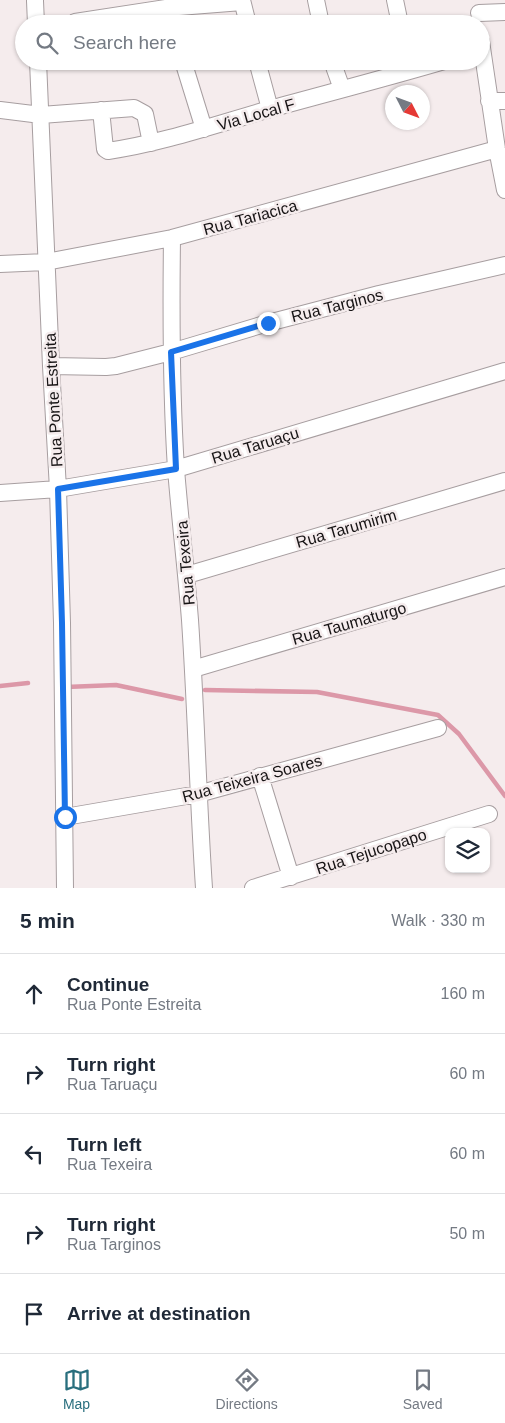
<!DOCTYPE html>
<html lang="en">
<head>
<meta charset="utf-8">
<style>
  :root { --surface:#fff; --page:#f6f6f7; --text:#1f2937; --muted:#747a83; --line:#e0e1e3; --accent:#296f7e }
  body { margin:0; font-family:Helvetica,sans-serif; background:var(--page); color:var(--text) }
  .controls { position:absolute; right:15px; bottom:15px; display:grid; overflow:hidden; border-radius:10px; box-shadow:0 1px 4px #0004 }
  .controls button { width:45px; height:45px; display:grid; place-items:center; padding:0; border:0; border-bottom:1px solid var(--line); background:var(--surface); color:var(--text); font:25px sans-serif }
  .compass { position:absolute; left:385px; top:85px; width:45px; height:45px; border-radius:50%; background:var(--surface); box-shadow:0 1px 4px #0004; rotate:132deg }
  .stop { position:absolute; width:15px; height:15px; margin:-11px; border:4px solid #1a73e8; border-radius:50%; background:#fff }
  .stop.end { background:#1a73e8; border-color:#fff; box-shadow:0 1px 5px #0008 }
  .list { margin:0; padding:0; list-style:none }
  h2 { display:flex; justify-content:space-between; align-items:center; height:65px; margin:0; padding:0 20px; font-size:21px }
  h2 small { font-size:16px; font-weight:400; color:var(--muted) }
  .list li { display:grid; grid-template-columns:32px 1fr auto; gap:15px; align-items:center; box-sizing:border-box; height:80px; padding:0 20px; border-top:1px solid var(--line) }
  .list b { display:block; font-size:19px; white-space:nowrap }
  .list p { margin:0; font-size:16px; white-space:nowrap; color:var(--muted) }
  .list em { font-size:16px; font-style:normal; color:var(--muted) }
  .icon { flex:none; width:28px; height:28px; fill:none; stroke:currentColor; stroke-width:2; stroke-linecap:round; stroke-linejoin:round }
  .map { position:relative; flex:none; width:505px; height:888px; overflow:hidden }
  .search { position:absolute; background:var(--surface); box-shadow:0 1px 4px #0004; left:15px; right:15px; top:15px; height:55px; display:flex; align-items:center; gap:12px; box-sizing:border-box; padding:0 18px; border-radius:28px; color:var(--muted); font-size:19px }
  .sheet { height:465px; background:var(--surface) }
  nav { display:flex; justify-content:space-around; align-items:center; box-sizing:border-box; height:70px; border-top:1px solid var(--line); background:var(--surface); font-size:14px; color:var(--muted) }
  nav a { display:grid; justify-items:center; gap:2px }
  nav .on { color:var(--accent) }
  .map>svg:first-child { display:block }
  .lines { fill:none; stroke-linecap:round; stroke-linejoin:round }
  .stream { stroke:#dc98a8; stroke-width:4.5 }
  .minor-casing { stroke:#a79ea0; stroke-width:18 }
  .minor { stroke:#fff; stroke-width:16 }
  .route { stroke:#1a73e8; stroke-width:6 }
  .labels { text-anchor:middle; stroke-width:5; stroke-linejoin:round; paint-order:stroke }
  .street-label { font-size:16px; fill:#171415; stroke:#f5eced }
</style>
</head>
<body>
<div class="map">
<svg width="505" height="888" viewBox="0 0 505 888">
  <rect width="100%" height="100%" fill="#f5eced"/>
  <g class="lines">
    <!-- stream -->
    <path class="stream" d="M0 686 28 683
      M66 687 116 685 182 699
      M205 690 317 692 438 715 459 734 505 796"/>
    <!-- minor casing -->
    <g class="minor-casing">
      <path id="minor" d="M242 0 248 24
        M316 0 321 24
        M395 0 400 24
        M35 1 36 24
        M479 13 505 12
        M75 22 166 8 242 2
        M481 41 497 149 505 190
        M38 61 51 366 58 489 62 623 65 888
        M183 61 204 129
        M257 61 270 109
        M332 61 342 89
        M489 101H505
        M0 110 41 115 134 108 145 114 151 143
        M101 110 105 149 108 151C163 143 217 124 270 109 328 93 386 78 444 61
        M172 238C171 315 171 392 176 469 180 519 186 569 190 620 196 709 198 799 204 888
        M0 264 46 262 172 238 497 149
        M51 366 106 367 116 366 171 352 268 323 379 294 505 265
        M0 493 58 489 176 469 505 371
        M187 575 505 481
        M193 669 505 577
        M260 776 291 877
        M65 817 198 794 438 728
        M253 888 489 814"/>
    </g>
    <!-- minor -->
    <use href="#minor" class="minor"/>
  </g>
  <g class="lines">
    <!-- route -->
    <path class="route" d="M65 817 62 623 58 489 176 469 171 352 268 323"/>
  </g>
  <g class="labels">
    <!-- street labels -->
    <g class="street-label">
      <text transform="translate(256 114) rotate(-16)" y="6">Via Local F</text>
      <text transform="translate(250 217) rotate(-15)" y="6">Rua Tariacica</text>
      <text transform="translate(337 305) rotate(-14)" y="6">Rua Targinos</text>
      <text transform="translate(53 400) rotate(-93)" y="6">Rua Ponte Estreita</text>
      <text transform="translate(255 445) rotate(-17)" y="6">Rua Taruaçu</text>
      <text transform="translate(346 528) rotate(-16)" y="6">Rua Tarumirim</text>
      <text transform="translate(185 563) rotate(-95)" y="6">Rua Texeira</text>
      <text transform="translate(349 623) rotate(-16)" y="6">Rua Taumaturgo</text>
      <text transform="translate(252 778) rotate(-15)" y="6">Rua Teixeira Soares</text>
      <text transform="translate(371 851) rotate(-18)" y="6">Rua Tejucopapo</text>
    </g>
  </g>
</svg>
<div class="controls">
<button><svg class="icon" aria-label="layers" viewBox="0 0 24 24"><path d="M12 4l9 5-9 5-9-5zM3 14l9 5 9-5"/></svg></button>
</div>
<svg class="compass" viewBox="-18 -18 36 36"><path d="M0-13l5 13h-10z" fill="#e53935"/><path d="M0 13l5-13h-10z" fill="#747a83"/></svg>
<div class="stop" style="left:65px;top:817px"></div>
<div class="stop end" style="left:268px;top:323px"></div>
<div class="search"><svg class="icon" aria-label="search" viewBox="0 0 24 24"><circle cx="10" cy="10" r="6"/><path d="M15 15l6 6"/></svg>Search here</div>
</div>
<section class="sheet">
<h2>5 min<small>Walk · 330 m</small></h2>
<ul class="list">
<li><svg class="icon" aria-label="ahead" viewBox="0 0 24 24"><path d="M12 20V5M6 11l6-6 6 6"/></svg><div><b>Continue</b><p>Rua Ponte Estreita</p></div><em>160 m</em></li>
<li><svg class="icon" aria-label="right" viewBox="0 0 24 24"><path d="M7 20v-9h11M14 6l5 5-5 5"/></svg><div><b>Turn right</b><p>Rua Taruaçu</p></div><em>60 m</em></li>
<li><svg class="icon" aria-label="left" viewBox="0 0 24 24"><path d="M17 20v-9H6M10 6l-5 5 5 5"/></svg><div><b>Turn left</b><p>Rua Texeira</p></div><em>60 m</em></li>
<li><svg class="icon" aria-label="right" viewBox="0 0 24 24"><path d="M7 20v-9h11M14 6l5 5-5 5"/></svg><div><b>Turn right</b><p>Rua Targinos</p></div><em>50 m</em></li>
<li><svg class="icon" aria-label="arrive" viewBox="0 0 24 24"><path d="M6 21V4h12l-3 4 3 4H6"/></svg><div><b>Arrive at destination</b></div></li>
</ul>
</section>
<nav>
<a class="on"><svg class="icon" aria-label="map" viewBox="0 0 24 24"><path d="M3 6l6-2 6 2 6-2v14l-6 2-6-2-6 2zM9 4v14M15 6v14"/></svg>Map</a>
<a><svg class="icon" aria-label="directions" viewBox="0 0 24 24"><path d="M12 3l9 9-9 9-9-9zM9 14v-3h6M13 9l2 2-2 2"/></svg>Directions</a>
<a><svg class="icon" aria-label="saved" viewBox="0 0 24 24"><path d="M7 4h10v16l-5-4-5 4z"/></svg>Saved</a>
</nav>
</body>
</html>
